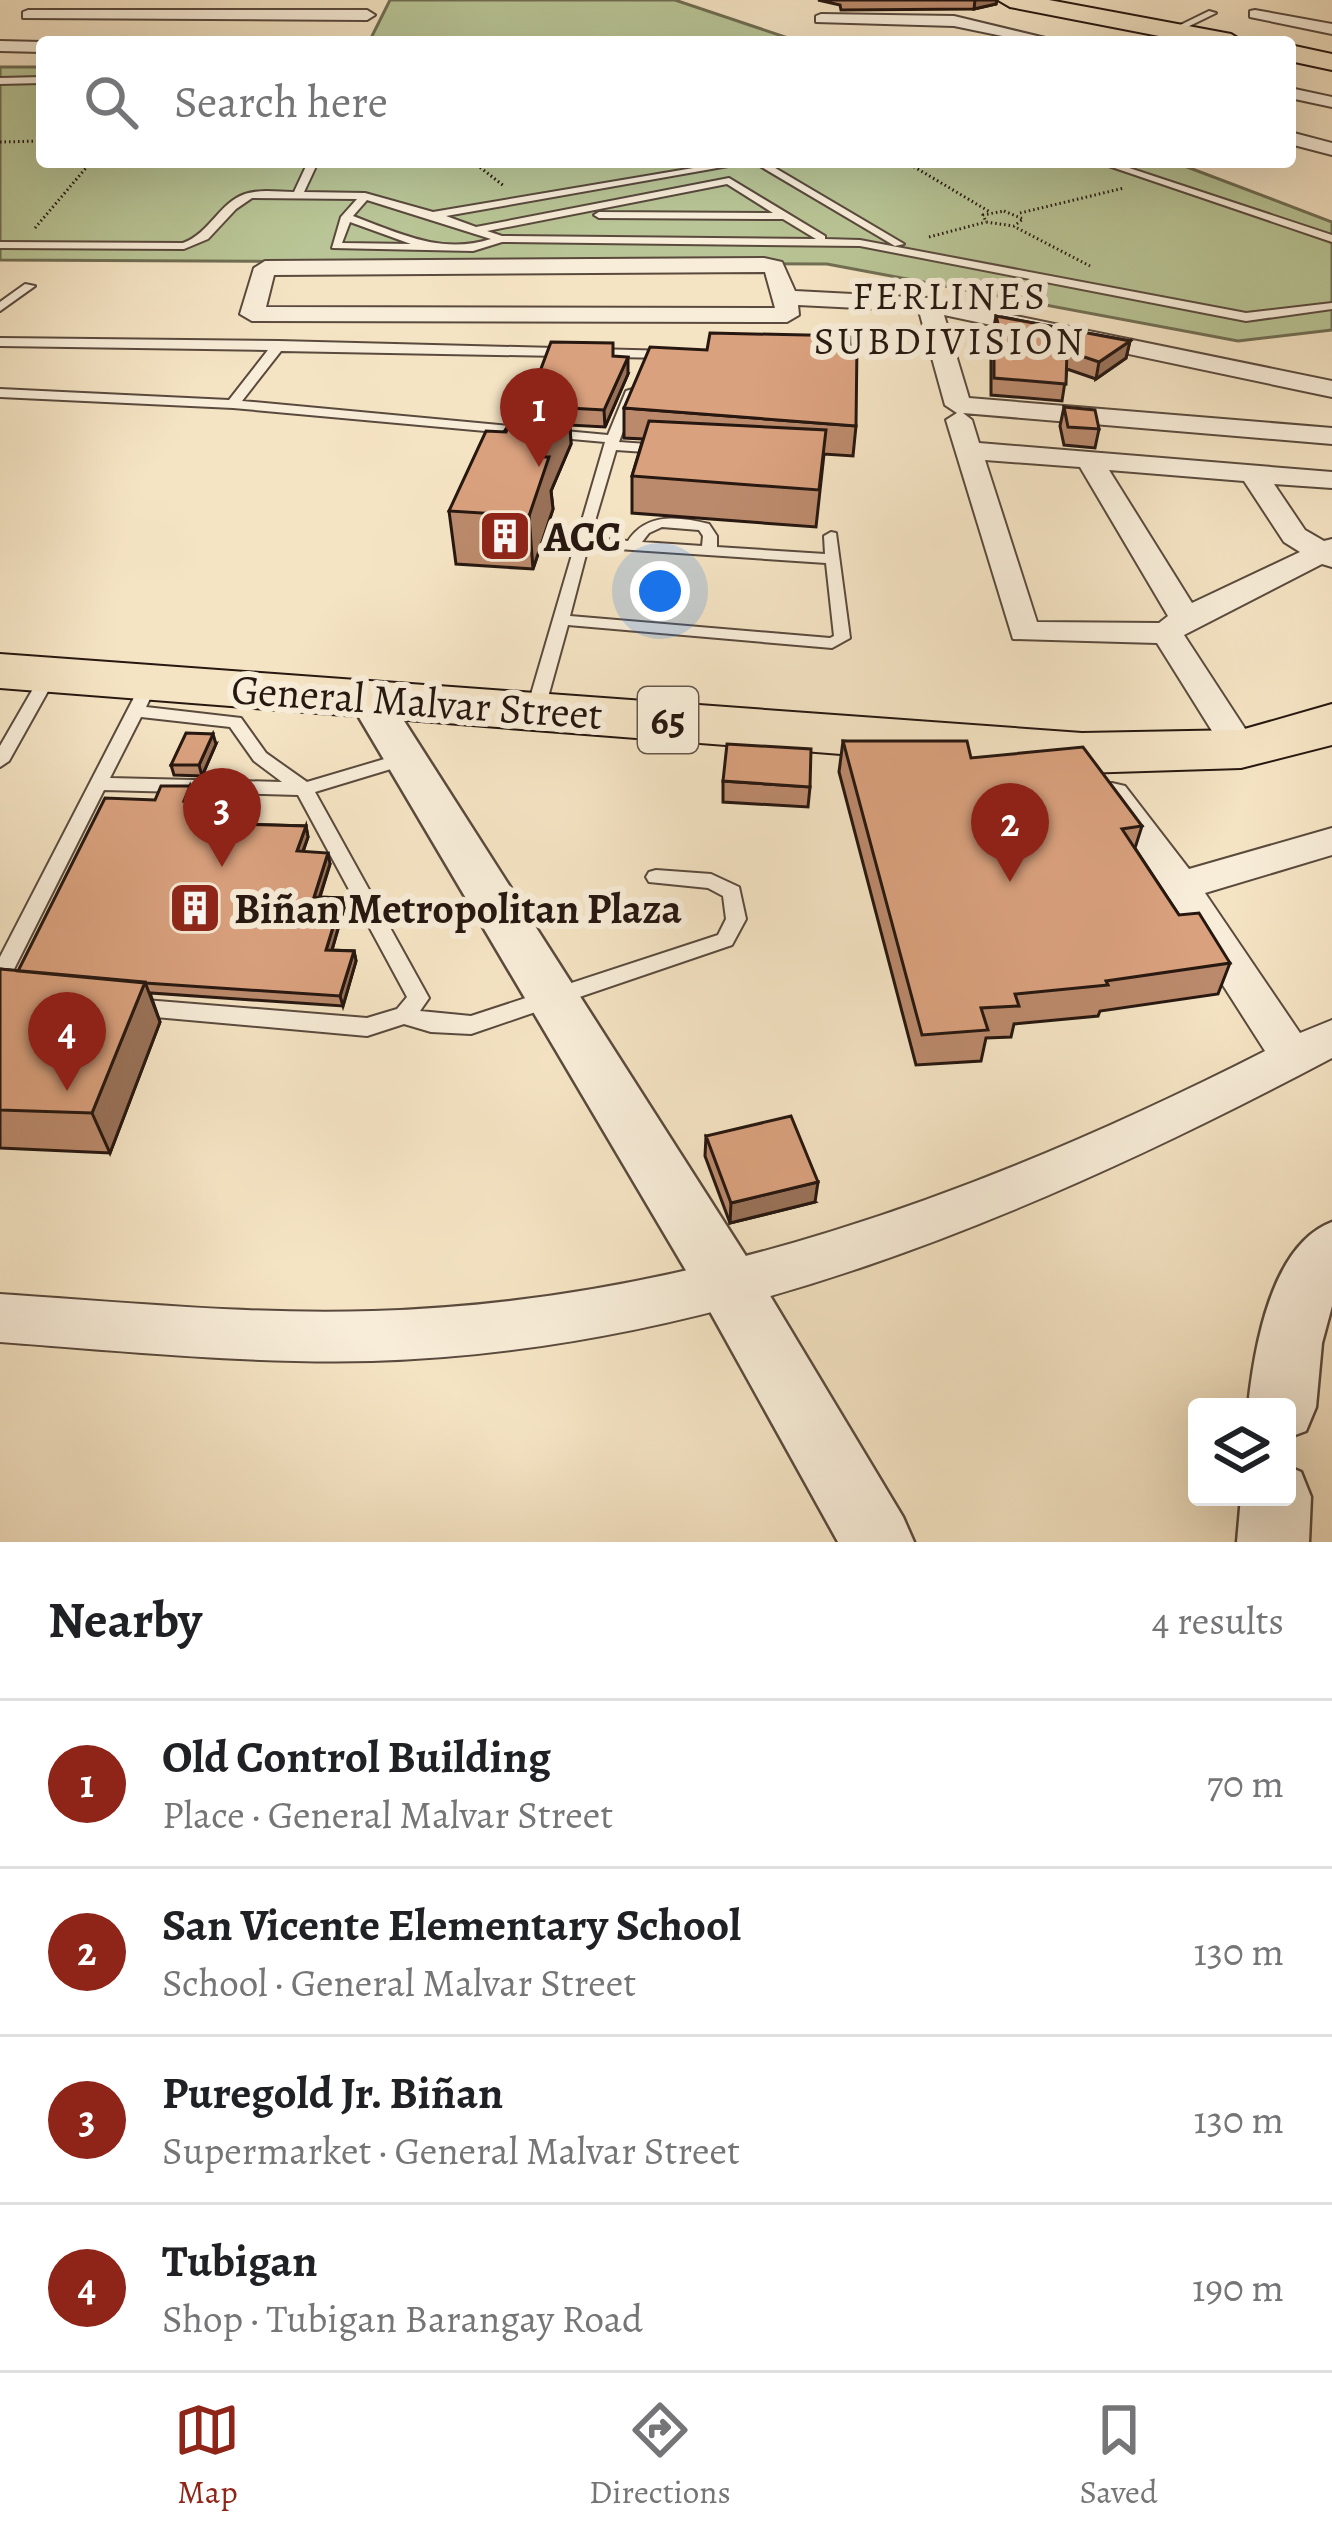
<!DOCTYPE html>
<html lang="en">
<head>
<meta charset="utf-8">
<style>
  :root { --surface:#fff; --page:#f2f2f2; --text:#202124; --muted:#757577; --line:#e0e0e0; --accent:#8f2418 }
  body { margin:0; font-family:Alegreya,serif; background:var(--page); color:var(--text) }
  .controls { position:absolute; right:36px; bottom:36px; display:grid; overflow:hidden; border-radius:12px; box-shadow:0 12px 48px #0002 }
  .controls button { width:108px; height:108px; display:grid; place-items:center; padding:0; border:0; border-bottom:3px solid var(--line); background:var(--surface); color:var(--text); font:60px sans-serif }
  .you { position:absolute; left:660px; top:591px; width:42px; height:42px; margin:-30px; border:9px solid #fff; border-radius:50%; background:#1a73e8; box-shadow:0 0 0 18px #1a73e833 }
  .badge { display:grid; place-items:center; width:78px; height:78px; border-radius:50%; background:var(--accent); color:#fff; font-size:39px; font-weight:700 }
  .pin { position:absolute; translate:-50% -99px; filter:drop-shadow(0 3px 6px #0008) }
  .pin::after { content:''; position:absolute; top:63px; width:42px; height:36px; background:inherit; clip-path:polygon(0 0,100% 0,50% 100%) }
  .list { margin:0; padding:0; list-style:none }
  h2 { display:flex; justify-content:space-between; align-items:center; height:156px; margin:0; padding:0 48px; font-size:51px }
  h2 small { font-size:39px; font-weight:400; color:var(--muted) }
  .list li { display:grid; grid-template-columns:78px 1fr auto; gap:36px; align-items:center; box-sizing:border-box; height:168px; padding:0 48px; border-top:3px solid var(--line) }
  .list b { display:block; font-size:45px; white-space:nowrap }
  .list p { margin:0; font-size:39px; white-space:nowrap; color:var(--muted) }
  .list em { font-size:39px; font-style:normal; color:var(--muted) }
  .icon { flex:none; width:66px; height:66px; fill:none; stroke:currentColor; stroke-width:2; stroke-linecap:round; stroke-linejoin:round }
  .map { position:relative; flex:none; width:1332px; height:1542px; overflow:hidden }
  .search { position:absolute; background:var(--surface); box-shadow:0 12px 48px #0002; left:36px; right:36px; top:36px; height:132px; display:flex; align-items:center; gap:30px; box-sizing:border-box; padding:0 42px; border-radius:12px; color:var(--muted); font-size:45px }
  .sheet { height:828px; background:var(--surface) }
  nav { display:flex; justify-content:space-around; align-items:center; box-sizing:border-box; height:168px; border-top:3px solid var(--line); background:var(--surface); font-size:33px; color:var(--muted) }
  nav a { display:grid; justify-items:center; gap:6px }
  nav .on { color:var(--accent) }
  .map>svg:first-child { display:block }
  .green { fill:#b9c596; stroke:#706e53; stroke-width:3 }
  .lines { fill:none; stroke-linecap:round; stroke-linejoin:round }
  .service-casing { stroke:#5a4a3d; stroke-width:4 }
  .minor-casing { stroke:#5a4a3d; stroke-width:4 }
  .tertiary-casing { stroke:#5a4a3d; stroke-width:5 }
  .trunk-casing { stroke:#261710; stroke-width:4 }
  .path { stroke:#261710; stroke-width:3; stroke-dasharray:1.5 3; stroke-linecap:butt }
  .service { fill:#f8edd9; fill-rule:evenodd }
  .minor { fill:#f8edd9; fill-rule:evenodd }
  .tertiary { fill:#f8edd9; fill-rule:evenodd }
  .trunk { fill:#f5e4c4; fill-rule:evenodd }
  .wall { fill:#bb8a6c; stroke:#261710; stroke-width:3 }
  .shaded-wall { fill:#997158; stroke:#261710; stroke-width:3 }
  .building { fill:#daa17e; stroke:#261710; stroke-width:3 }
  .labels { text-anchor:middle; stroke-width:12; stroke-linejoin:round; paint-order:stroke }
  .far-neighbourhood-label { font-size:39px; letter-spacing:3px; fill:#261710; stroke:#f8edd9 }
  .shield { fill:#f8edd9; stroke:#65574c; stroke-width:3 }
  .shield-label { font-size:39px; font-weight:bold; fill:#261710 }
  .poi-label { font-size:42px; font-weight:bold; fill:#261710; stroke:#f8edd9; text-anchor:start }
  .street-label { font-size:42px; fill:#261710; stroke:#f8edd9 }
</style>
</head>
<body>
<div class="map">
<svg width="1332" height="1542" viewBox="0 0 1332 1542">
  <rect width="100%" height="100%" fill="#f5e4c4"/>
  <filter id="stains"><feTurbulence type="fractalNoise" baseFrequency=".00167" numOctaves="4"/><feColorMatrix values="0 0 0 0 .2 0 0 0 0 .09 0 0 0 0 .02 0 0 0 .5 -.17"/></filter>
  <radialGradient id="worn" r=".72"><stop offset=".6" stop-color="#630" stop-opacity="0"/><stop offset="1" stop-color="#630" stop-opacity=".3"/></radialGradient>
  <!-- green -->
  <path class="green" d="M390 0H675L800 42H369Z
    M0 67H42V162H1174L1332 222V330L1238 341 827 264 0 260Z"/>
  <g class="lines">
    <!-- service casing -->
    <g class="service-casing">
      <path id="service" d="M1209 11 1216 13 1175 33 1168 31Z
        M42 77V83L0 84V78Z
        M308 162H318L304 192 365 193 433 212 729 162H751L446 216 476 227 729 178 825 236V239L860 240 1246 313 1332 303V309L1246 321 860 246 502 242 473 251 332 248 341 217 357 199 252 198 236 209 208 239 184 249 0 248V242L183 243C210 233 219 203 245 194 259 189 279 192 294 192ZM727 184 773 213 599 212 594 215 599 218 783 219 816 239 502 236 487 231ZM367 200 491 239C441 255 399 233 353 216ZM350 222 411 244 342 243Z
        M753 162H765L904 244 895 246Z
        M1097 162H1111L1332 235V242Z
        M25 284 35 286 0 311V302Z
        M0 338 279 341 671 351V357L667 358 281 351 242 401 608 435 626 391 636 388 638 391 619 442 660 445 667 449 660 453 616 450 590 538 628 541C647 512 679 517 709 524L717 536V547L825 554 824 536 831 532 836 533 850 638 832 648 568 625 545 708 542 712H530L527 708 605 442 233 408 0 397V389L229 400 268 350 0 346ZM662 527 699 530 703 536 702 546 642 542 649 533ZM588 547 826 563 834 636 830 638 570 616Z
        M49 670 57 675 9 761 0 767V746L41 675Z
        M150 677 158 682 146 707 241 718 266 753 307 782 408 752 414 754 417 758 414 762 315 792 429 998 420 1011 471 1016 718 935 726 919 723 896 708 888 649 882 646 877 649 872 656 870 711 874 739 887 746 919 732 945 471 1034 431 1032 404 1024 367 1036 133 1015 125 1013 122 1007 125 1001 133 999 367 1018 397 1009 407 997 298 795 104 790 7 983 0 985V957L142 682ZM141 717 230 727 254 761 282 782 110 778Z"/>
    </g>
    <!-- minor casing -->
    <g class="minor-casing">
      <path id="minor" d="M28 10H367L375 15 367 20 23 18V12Z
        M1255 10 1332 24V34L1250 17V11Z
        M821 14 954 16 1062 42H1032L954 26 816 22V16Z
        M0 41 42 42V52L0 51Z
        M1290 88 1332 97V107L1290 98Z
        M1290 132 1332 143V155L1290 144Z
        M764 258 782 262 795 291 929 298 1332 381V397L944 315 969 398 1332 428V444L963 413 972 420 979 443 1332 472V488L1274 484 1305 530 1324 541 1332 539V567L1322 564 1184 635 1257 747 1251 755H1227L1157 643 1013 639 946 420 957 413 945 405 919 311 798 305 799 315 787 322 252 321 240 314 254 268 265 261ZM765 272 775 308 266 307 274 275ZM985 460 1080 467 1168 616 1159 623 1037 622ZM1109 470 1244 481 1284 542 1300 552 1192 603Z
        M1112 783 1125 786 1189 869 1332 828V855L1205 893 1300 1033 1332 1020V1058C1034 1216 715 1351 372 1361 248 1364 124 1351 0 1342V1294C124 1302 248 1315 373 1311 689 1302 986 1193 1265 1051L1166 896 1094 795 1099 786Z"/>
    </g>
    <!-- tertiary casing -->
    <g class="tertiary-casing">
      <path id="tertiary" d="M368 684 383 688 751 1264 903 1517 914 1542H838L707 1306 347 697 353 688Z
        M1332 1222V1306L1322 1343 1316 1407 1306 1431 1287 1438V1407H1248C1254 1349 1271 1245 1332 1222Z
        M1287 1466 1301 1472 1311 1497 1309 1542H1237L1241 1497H1287Z"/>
    </g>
    <!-- trunk casing -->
    <g class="trunk-casing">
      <path id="trunk" d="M998 0H1049L1231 34 1244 42H1190L1010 7Z
        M1290 45 1332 54V70L1290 61Z
        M0 654 1082 733 1241 730 1332 704V745L1241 768 1082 773 0 688Z"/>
    </g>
    <!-- path -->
    <path class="path" d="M0 142 42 141
      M473 162 504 186
      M906 162 990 212
      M1004 211 1023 219 1014 226 986 222 983 215Z
      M1020 213 1124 188
      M35 228 91 162
      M1017 228 1090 266
      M929 237 986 222"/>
    <!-- service -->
    <use href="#service" class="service"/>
    <!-- minor -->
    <use href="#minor" class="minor"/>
    <!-- tertiary -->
    <use href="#tertiary" class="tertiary"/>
    <!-- trunk -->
    <use href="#trunk" class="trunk"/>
  </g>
  <!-- wall -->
  <path class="wall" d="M818 0H997L996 4 974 9 841 10 840 5Z
    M996 316 1130 341 1126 358 1096 379 1067 369 1062 401 991 395V355L995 338 993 332Z
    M628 374 605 427 570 425 571 444 551 491 553 509 533 569 456 564 449 511 533 390Z
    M1064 407 1099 429 1095 448 1064 445 1060 426Z
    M624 408 856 426 853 456 824 454 816 527 632 513V476L643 439 624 438Z
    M843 741 971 758 1142 826 1135 848 1179 915 1230 963 1218 994 1100 1011 1098 1016 1014 1024 1011 1037 986 1038 981 1061 916 1065 839 772Z
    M216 744 202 776 174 775 171 765Z
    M723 781 810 787 808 807 723 802Z
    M193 797 191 802 242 814 238 824 306 826 308 837 303 852 330 864 320 897 342 898 344 908 332 950 354 951 356 961 343 1006 150 993 160 1022 110 1153 0 1148V969L18 971Z
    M706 1136 815 1202 730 1223 705 1156Z"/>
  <!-- shaded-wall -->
  <path class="shaded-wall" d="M975 0H997L996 4 974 9Z
    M1130 341 1126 358 1096 379 1099 362Z
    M628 357V374L605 427 604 410Z
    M568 393 571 444 551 491 553 509 533 569 529 516 541 457Z
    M213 734 216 744 202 776 199 765Z
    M190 786 193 797 187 812 184 801Z
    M240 803 242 814 235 834 232 824Z
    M306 826 308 837 299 862 297 851Z
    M328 853 330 864 316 908 314 897Z
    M342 898 344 908 329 960 326 950Z
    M354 951 356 961 343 1006 340 996Z
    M145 982 160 1022 110 1153 92 1113Z
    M818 1182 815 1202 730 1223 731 1203Z"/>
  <!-- building -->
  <path class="building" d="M996 316 1130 341 1099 362 1067 351 1066 384 994 378V338L1002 339Z
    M710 333 850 336V345H857L856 426 624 408 650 347 707 350Z
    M551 342 613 343V356L628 357 604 410 569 408 568 393 533 390Z
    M526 390 568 393 541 457H549L529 516 449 511 486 431 506 432Z
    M1064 407 1095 410 1099 429 1068 427Z
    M649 421 826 430 819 490 632 476Z
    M186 733 213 734 199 765H171Z
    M843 741H967L971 758 1083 747 1142 826 1122 829 1179 915 1199 913 1230 963 1106 981 1108 985 1015 994 1019 1006 981 1008 988 1030 922 1035Z
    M727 744 811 749 810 787 723 781Z
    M161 786H190L184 801 240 803 232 824 306 826 297 851 328 853 314 897 342 898 326 950 354 951 340 996 145 983 18 971 105 798 155 800Z
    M0 969 145 982 92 1113 0 1110Z
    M791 1116 818 1182 731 1203 706 1136Z"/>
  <!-- icons -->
  <defs>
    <g id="building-square" transform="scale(2.7)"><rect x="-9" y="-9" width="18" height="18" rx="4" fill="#8f2418" stroke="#f8edd9"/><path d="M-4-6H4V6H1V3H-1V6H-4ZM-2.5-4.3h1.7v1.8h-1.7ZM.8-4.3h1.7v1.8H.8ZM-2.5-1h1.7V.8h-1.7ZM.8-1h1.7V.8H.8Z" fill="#fff"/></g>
  </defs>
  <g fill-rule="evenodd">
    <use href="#building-square" x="505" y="536"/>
    <use href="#building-square" x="195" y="908"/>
  </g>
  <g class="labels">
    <!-- far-neighbourhood labels -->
    <g class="far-neighbourhood-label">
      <text x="950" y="309">FERLINES<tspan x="950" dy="45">SUBDIVISION</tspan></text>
    </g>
    <!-- shield labels -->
    <rect class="shield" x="638" y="687" width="60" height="66" rx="9"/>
    <g class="shield-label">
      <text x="668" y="734">65</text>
    </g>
    <!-- poi labels -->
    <g class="poi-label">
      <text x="544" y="551">ACC</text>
      <text x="234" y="923">Biñan Metropolitan Plaza</text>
    </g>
    <!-- street labels -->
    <g class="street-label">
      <text transform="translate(417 701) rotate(4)" y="15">General Malvar Street</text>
    </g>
  </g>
  <rect width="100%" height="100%" filter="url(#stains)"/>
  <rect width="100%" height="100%" fill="url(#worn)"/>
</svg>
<div class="controls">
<button><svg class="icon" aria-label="layers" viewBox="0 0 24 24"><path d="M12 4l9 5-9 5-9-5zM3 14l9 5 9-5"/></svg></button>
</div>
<div class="you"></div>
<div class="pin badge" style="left:539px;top:467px">1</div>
<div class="pin badge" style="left:1010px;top:882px">2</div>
<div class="pin badge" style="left:222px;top:867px">3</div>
<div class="pin badge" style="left:67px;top:1091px">4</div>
<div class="search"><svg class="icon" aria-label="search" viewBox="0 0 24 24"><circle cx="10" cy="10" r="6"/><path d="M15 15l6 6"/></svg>Search here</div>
</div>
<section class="sheet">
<h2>Nearby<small>4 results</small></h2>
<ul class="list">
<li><span class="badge">1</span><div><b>Old Control Building</b><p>Place · General Malvar Street</p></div><em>70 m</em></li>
<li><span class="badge">2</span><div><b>San Vicente Elementary School</b><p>School · General Malvar Street</p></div><em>130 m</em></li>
<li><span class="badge">3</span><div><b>Puregold Jr. Biñan</b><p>Supermarket · General Malvar Street</p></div><em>130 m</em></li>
<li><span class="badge">4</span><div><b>Tubigan</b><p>Shop · Tubigan Barangay Road</p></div><em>190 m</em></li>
</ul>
</section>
<nav>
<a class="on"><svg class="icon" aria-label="map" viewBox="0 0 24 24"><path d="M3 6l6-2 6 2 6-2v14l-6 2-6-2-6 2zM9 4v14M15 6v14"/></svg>Map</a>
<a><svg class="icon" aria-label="directions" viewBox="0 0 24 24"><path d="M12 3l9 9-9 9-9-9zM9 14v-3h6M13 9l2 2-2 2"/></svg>Directions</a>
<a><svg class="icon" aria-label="saved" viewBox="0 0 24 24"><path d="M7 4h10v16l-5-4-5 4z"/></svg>Saved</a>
</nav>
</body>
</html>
